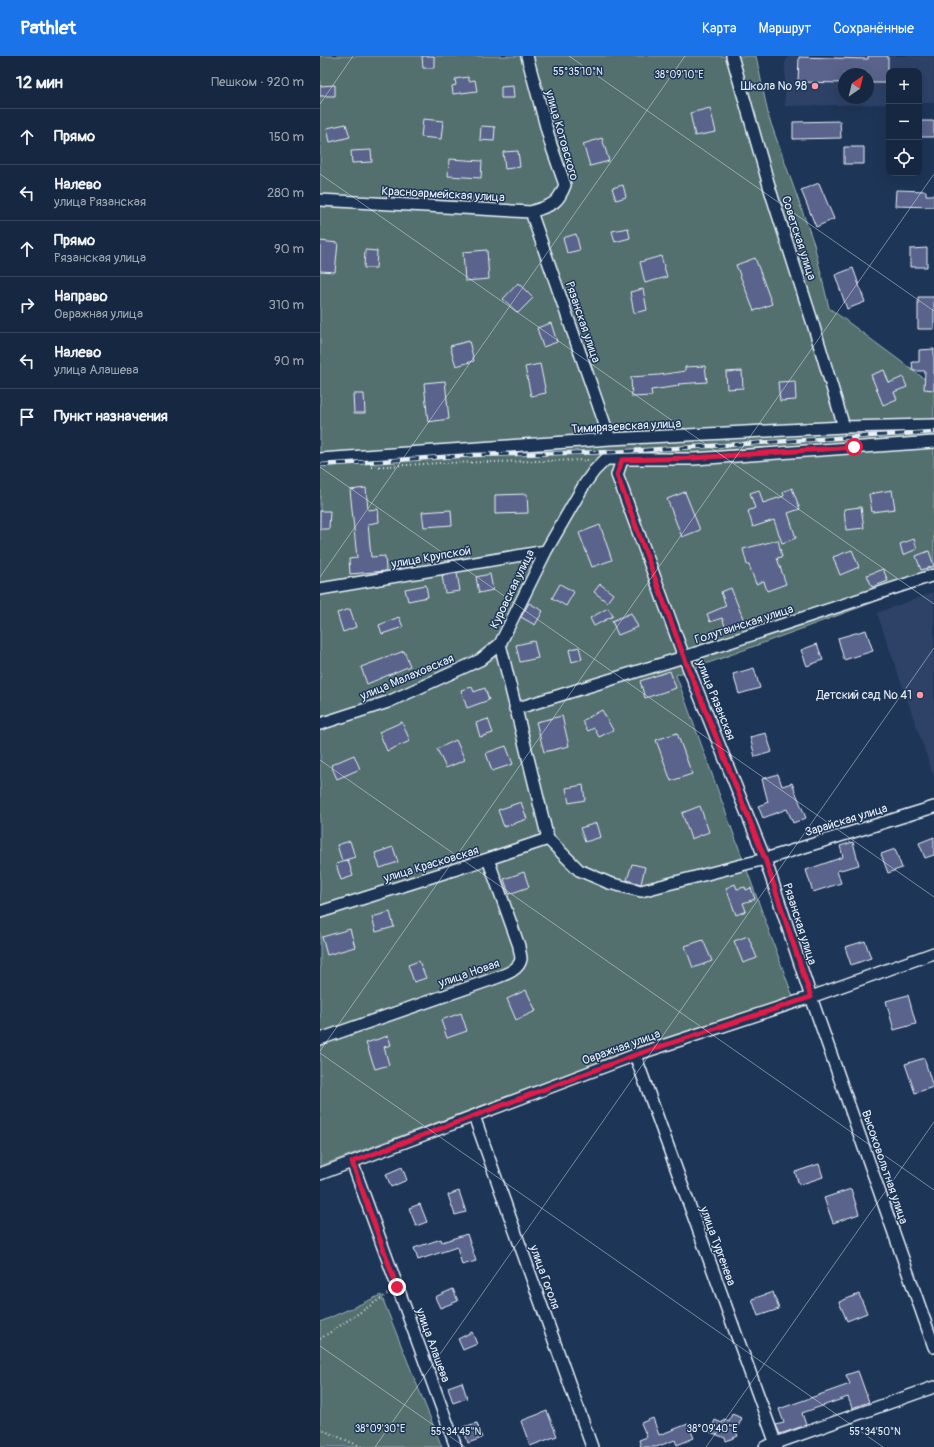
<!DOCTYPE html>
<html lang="ru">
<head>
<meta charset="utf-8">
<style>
  :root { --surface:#162841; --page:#23344c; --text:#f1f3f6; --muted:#9ea6b1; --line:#35445a; --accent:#1a73e8 }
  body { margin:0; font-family:Pangolin,sans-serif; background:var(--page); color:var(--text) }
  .controls { position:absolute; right:12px; top:12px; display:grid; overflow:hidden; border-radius:8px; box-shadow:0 4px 16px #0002 }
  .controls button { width:36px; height:36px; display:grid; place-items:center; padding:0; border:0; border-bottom:1px solid var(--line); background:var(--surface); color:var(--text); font:20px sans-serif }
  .compass { position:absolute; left:518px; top:12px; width:36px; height:36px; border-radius:50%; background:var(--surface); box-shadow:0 4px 16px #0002; rotate:35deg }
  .stop { position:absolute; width:12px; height:12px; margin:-9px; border:3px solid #e11d48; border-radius:50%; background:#fff }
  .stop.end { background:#e11d48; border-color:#fff; box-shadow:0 1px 4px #0008 }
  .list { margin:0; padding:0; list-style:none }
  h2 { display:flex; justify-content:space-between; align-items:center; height:52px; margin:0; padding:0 16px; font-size:17px }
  h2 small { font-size:13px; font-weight:400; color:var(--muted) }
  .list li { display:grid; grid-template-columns:26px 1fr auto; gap:12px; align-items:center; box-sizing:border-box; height:56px; padding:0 16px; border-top:1px solid var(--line) }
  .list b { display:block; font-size:15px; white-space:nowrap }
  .list p { margin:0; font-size:13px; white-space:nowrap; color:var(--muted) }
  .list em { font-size:13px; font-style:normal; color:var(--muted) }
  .icon { flex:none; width:22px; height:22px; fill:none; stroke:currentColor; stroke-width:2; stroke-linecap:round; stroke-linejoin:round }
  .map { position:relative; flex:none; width:614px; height:1391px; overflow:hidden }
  header { display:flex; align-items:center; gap:24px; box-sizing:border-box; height:56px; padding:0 20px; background:var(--accent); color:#fff }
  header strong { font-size:19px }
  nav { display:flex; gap:22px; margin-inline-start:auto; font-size:14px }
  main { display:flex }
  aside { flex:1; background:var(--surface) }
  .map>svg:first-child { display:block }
  .built { fill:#2f4367; fill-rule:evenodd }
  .green { fill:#53706e; stroke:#9eb0b3 }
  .building { fill:#5a648b; stroke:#e8f1f8 }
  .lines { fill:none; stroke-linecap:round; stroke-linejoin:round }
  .minor-casing { stroke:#e8f1f8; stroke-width:14 }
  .path { stroke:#e8f1f8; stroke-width:2; stroke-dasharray:1 3; stroke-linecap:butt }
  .minor { stroke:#1d3557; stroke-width:11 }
  .rail-casing { stroke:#e8f1f8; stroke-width:4.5 }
  .rail { stroke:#1d3557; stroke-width:3; stroke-dasharray:9; stroke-linecap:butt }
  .route { stroke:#e11d48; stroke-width:5 }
  .ticks { fill:none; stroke:#e8f1f8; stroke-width:1; stroke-opacity:0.45 }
  .poi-dot { fill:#ff9aa2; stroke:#1d3557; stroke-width:1.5 }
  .labels { text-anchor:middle; stroke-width:3; stroke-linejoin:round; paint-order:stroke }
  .poi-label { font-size:12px; fill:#e8f1f8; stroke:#1d3557; text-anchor:end }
  .street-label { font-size:12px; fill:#e8f1f8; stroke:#1d3557 }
  .ticks-label { font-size:10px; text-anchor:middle; fill:#e8f1f8; stroke:#1d3557; stroke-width:3; stroke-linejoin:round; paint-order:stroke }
</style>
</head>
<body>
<header>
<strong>Pathlet</strong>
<nav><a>Карта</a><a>Маршрут</a><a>Сохранённые</a></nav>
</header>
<main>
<aside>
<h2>12 мин<small>Пешком · 920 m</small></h2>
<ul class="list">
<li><svg class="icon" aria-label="ahead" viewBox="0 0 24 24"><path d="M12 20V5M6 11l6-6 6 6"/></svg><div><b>Прямо</b></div><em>150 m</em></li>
<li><svg class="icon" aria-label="left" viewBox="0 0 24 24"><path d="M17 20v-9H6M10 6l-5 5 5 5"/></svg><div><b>Налево</b><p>улица Рязанская</p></div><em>280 m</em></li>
<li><svg class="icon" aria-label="ahead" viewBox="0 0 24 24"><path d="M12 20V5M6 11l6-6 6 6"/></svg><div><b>Прямо</b><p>Рязанская улица</p></div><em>90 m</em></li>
<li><svg class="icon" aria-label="right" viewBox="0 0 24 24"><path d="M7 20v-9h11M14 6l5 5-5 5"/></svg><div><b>Направо</b><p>Овражная улица</p></div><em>310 m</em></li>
<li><svg class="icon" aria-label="left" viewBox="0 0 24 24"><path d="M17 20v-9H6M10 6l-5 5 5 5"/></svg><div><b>Налево</b><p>улица Алашева</p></div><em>90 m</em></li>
<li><svg class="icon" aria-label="arrive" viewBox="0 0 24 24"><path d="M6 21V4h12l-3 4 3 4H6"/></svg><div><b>Пункт назначения</b></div></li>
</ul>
</aside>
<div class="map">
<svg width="614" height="1391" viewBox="0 0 614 1391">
  <rect width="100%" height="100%" fill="#1d3557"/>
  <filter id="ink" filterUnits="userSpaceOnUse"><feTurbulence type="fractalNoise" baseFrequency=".025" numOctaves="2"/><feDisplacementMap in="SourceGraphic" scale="8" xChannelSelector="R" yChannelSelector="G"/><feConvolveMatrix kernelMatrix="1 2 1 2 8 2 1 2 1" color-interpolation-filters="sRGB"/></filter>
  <g filter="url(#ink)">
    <!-- built -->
    <path class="built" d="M469 0H614V47H599V15H569V48L465 50V6ZM524 18H548V42H524Z
      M614 536V721L557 557Z"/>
    <!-- green -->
    <path class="green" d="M0 0H436L449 62 494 188 509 252 614 330V524L356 619 473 941 327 988 0 1110Z
      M61 1239 122 1391H0V1266Z"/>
    <!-- building -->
    <path class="building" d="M102 0H114V12H103Z
      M548 0H568V27H548V18H524V27L478 26 479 1 548 3Z
      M148 21 149 25 155 24 157 35 133 38 132 30 136 29 135 23Z
      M15 29V40H0V30Z
      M193 30 194 42H181V31Z
      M390 52 396 76 375 80 370 57Z
      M103 63 123 65 121 83 101 81Z
      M520 65 521 82 473 83V66Z
      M599 65H614V81H599Z
      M26 68 30 81 10 86 7 72Z
      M161 70 175 71 174 85 160 84Z
      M282 82 289 105 270 110 263 88Z
      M524 91H544V108H524Z
      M51 94 52 106 32 107 31 95Z
      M198 95 200 111 185 113 183 96Z
      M129 103 162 105 161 122 128 120Z
      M499 127 514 163 496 171 481 134Z
      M303 129 306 141 296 144 292 132Z
      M576 134 606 135V139H614V151L575 150Z
      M308 172 310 182 295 186 292 175Z
      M256 178 260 194 247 197 243 182Z
      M0 185 18 187 15 216 0 215Z
      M607 192V211H590V193Z
      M45 194 57 195 56 212H44Z
      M167 194 169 223 145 225 143 196Z
      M341 200 347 221 325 227 320 206Z
      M435 202 452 248 434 255 416 209Z
      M533 212 545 246 527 253 515 219Z
      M198 227 213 242 198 257 183 243Z
      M323 233 327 254 314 257 310 236Z
      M598 241H614V273H598Z
      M231 267 237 286 223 291 217 272Z
      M149 285 154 305 136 310 130 290Z
      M614 293V334L604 333 605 315H593L592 306H599V294Z
      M220 308 226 337 211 340 205 311Z
      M385 310 387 326 358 328 359 330 331 334 332 340 312 341 311 321 339 319 365 315V311Z
      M564 314 569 327 583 321 587 331 574 336 577 343 563 349 551 319Z
      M422 315 423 332 407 333 406 316Z
      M125 325 129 363 108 366 104 327Z
      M475 325 476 344 460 345 458 326Z
      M33 338H44L45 357H34Z
      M46 432 48 454 58 453 59 466 48 468 51 501 65 500 66 515 30 518 29 503 37 502 30 434Z
      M472 432 480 453 468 457 476 482 462 487 454 464 433 471 428 455 435 452 430 437 439 434 443 447 464 440 463 436Z
      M572 434 575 453 552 456 549 438Z
      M365 436 380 474 362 481 347 443Z
      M207 438 208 457 175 458V439Z
      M541 451 544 472 526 474 524 453Z
      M131 454 132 469 104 471 102 456Z
      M0 455H10L9 473H0Z
      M280 469 292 504 272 511 259 477Z
      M594 483 597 493 583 499 580 488Z
      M458 484 462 501 457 502 466 528 447 535 444 525 436 528 429 509H427L423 493Z
      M532 494 539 511 520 519 513 501Z
      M609 495 614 510 601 514 596 500Z
      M563 513 568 525 552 531 547 519Z
      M137 517 140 535 125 537 122 520Z
      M170 518 173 534 159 537 156 521Z
      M240 528 254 536 246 550 232 542Z
      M280 528 293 538 287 546 274 536Z
      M106 529 108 541 88 545 85 533Z
      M411 532 424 565 406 572 402 562 390 566 387 558 406 550 401 536Z
      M209 547 223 555 215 569 201 561Z
      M288 552 293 560 274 570 270 562Z
      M30 553 36 571 23 576 17 557Z
      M311 557 318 571 298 579 292 565Z
      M79 561 83 571 62 578 59 569Z
      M546 574 553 595 524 604 518 582Z
      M214 585 218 602 200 606 196 589Z
      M497 588 503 604 487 610 481 594Z
      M259 591 262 603 252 606 249 594Z
      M84 595 90 610 47 628 41 611Z
      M434 612 440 632 419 638 413 618Z
      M350 615 356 632 325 642 320 625Z
      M152 631 154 636 165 632 169 644 147 652 141 634Z
      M282 654 293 674 279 681 274 672 268 675 262 665Z
      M242 660 249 690 224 696 216 666Z
      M168 663 173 677 160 681 156 667Z
      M82 666 90 685 67 695 59 676Z
      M357 677 372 718 351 725 336 684Z
      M446 677 452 696 435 701 430 681Z
      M136 684 145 704 126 712 117 693Z
      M186 690 193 708 172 715 166 697Z
      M34 699 40 713 17 723 11 709Z
      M458 718 462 730 472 727 486 762 473 767 467 753 443 762 438 750 448 746 442 723Z
      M263 729 265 744 249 747 246 732Z
      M201 746 207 763 184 771 178 754Z
      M380 750 389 776 371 783 362 757Z
      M277 767 281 781 265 786 260 772Z
      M614 781V799L605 802 599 787Z
      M30 785 35 801 22 805 17 789Z
      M533 786 539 809 517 815 521 827 493 836 486 814 523 801 520 790Z
      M73 791 78 806 60 812 55 797Z
      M575 793 582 812 568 817 561 798Z
      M28 804 33 820 21 824 16 808Z
      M312 808 325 811 321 828 307 824Z
      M204 816 209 831 189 838 184 823Z
      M415 828 417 833 425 831 426 834 431 832 435 843 423 847 426 855 416 859 406 832Z
      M70 856 74 871 56 876 52 861Z
      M30 873 35 891 7 899 2 881Z
      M428 880 437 902 423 907 414 885Z
      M383 884 392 905 373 912 365 890Z
      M545 885 551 902 531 909 525 891Z
      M99 905 106 922 94 926 88 909Z
      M206 934 216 955 196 964 187 943Z
      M588 939 596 968 574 974 566 945Z
      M141 957 147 975 127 982 121 964Z
      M68 980 71 989 64 991 69 1009 55 1013 46 987Z
      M604 1002 613 1031 595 1037 585 1008Z
      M499 1108 503 1121 479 1129 475 1116Z
      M82 1111 87 1124 71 1131 66 1118Z
      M531 1133 539 1158 513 1167 504 1142Z
      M139 1135 146 1156 135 1159 128 1139Z
      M100 1148 107 1166 96 1170 89 1152Z
      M147 1178 156 1205 142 1209 137 1191 98 1204 94 1192 121 1183 122 1186Z
      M133 1233 138 1245 120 1252 115 1241Z
      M453 1236 459 1253 438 1260 432 1243Z
      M539 1238 547 1257 527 1265 519 1246Z
      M152 1276 157 1288 143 1294 138 1283Z
      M538 1315 549 1346 532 1352 528 1341 482 1357 486 1369 460 1378 456 1369 464 1367 459 1353 530 1328 526 1319Z
      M142 1326 147 1342 133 1347 128 1331Z
      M227 1355 237 1380 210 1390 201 1365Z
      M412 1358 422 1362 416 1375 418 1380 406 1385 405 1382 390 1376 395 1364 402 1367 404 1363 409 1365Z
      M333 1362 339 1379 368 1368 374 1382 357 1389 355 1384 336 1391H321L319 1384 327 1381 321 1367Z
      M157 1367 162 1382 148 1387 143 1371Z"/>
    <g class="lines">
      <!-- minor casing -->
      <g class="minor-casing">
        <path id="minor" d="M412 0 452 140 493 268 524 371
          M0 144 211 156C230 149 237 150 245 129L231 89 207 0
          M211 156 290 383
          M614 386 373 403H286L274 415 264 429 226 495 180 588 228 783 259 814 289 827 321 835 445 803 614 751
          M0 403 290 383 524 371 614 369
          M302 404 297 419 302 432 364 601 445 803 491 941 614 1291
          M0 533 226 495
          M195 653 364 601 614 519
          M0 668 68 646 160 604 180 588
          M0 856 168 803 228 783
          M0 983 173 923C183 919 199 915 201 903 201 899 199 894 199 890L168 803
          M315 999 457 1391
          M154 1060 272 1391
          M32 1106 136 1391
          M0 1118 315 999 491 941 614 897
          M445 1391 614 1331"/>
      </g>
      <!-- path -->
      <path class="path" d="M51 411 121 407 271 404
        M0 1283 69 1237
        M0 1373 42 1391"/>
      <!-- minor -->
      <use href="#minor" class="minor"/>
      <!-- rail casing -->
      <g class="rail-casing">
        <path id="rail" d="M0 409 153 399 294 396 614 376"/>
      </g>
      <!-- rail -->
      <use href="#rail" class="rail"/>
    </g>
  </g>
  <g class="lines" filter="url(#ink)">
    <!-- route -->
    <path class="route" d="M77 1231 32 1106 315 999 491 941 445 803 364 601 297 419 302 404 373 402 534 391"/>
  </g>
  <!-- ticks -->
  <path class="ticks" d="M249 0 614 255M0 48 33 0M0 118 614 548M0 411 614 841M0 521 365 0M0 704 614 1134M0 995 614 118M0 997 563 1391M0 1290 145 1391M55 1391 614 592M386 1391 614 1066"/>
  <!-- markers -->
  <g class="poi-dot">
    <circle cx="495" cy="30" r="4"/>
    <circle cx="600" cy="639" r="4"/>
  </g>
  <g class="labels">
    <!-- poi labels -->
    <g class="poi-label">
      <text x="487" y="34">Школа № 98</text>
      <text x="592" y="643">Детский сад № 41</text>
    </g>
    <!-- street labels -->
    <g class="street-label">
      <text transform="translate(242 79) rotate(74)" y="4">улица Котовского</text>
      <text transform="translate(123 138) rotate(3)" y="4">Красноармейская улица</text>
      <text transform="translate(479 182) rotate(72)" y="4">Советская улица</text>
      <text transform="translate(263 266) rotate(71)" y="4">Рязанская улица</text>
      <text transform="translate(306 370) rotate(-3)" y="4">Тимирязевская улица</text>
      <text transform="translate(111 501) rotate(-10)" y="4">улица Крупской</text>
      <text transform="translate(192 533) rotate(-64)" y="4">Куровская улица</text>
      <text transform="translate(424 568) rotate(-18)" y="4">Голутвинская улица</text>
      <text transform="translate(87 621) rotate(-23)" y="4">улица Малаховская</text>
      <text transform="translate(396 644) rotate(68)" y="4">улица Рязанская</text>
      <text transform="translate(526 764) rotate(-17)" y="4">Зарайская улица</text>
      <text transform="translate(111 808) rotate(-17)" y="4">улица Красковская</text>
      <text transform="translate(480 868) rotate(72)" y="4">Рязанская улица</text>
      <text transform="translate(149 917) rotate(-19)" y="4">улица Новая</text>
      <text transform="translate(301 991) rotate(-20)" y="4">Овражная улица</text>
      <text transform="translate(565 1111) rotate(71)" y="4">Высоковольтная улица</text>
      <text transform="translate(398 1190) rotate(70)" y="4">улица Тургенева</text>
      <text transform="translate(225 1221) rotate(70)" y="4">улица Гоголя</text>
      <text transform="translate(113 1289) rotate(70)" y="4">улица Алашева</text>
    </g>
  </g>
  <g class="ticks-label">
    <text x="258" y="19">55°35'10"N</text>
    <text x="359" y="22">38°09'10"E</text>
    <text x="60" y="1376">38°09'30"E</text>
    <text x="392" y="1376">38°09'40"E</text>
    <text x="136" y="1379">55°34'45"N</text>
    <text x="555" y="1379">55°34'50"N</text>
  </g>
</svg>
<div class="controls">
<button>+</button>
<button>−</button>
<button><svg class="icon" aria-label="locate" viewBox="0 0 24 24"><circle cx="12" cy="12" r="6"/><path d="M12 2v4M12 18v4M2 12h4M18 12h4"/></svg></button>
</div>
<svg class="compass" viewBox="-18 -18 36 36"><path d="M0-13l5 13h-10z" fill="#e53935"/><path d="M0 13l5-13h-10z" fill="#9ea6b1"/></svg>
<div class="stop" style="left:534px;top:391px"></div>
<div class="stop end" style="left:77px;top:1231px"></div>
</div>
</main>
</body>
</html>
